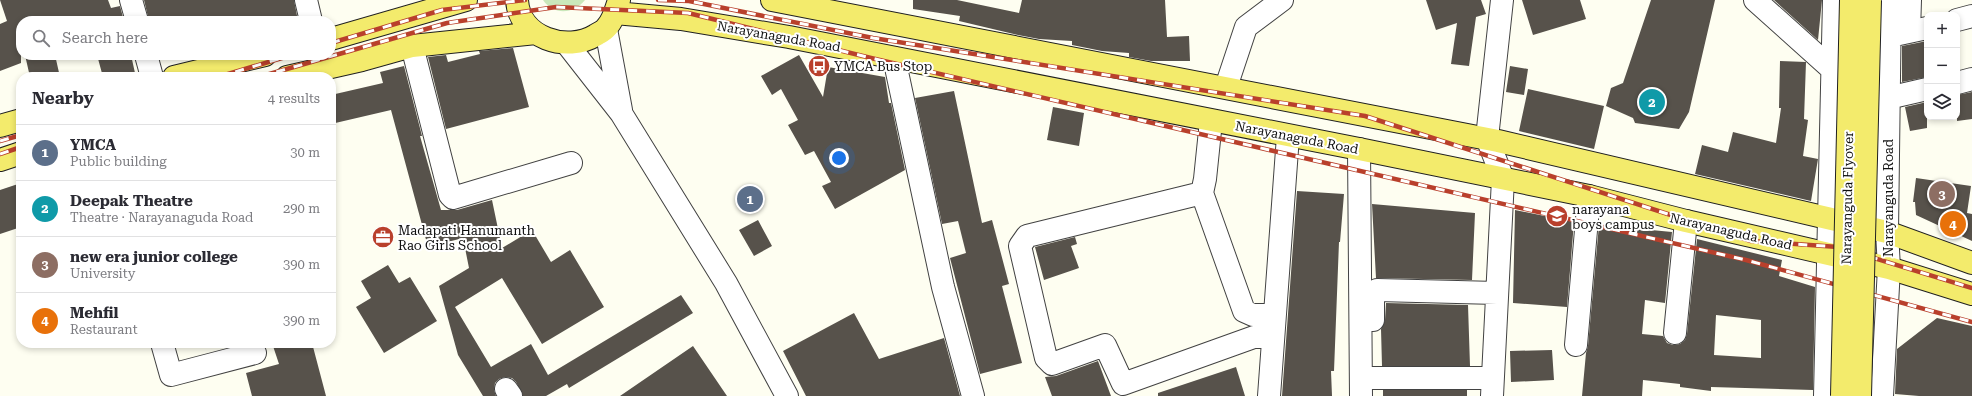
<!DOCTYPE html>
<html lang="en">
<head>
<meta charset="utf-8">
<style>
  :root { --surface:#fff; --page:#f7f7f7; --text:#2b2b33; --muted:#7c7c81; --line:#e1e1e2; --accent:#b9402c }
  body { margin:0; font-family:"Roboto Serif",serif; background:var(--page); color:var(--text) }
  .controls { position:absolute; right:12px; top:12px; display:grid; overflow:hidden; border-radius:8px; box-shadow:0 2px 6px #0003 }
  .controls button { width:36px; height:36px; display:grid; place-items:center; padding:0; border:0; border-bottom:1px solid var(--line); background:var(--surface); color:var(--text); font:20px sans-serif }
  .you { position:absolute; left:839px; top:158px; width:14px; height:14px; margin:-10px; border:3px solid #fff; border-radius:50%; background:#1a73e8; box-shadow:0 0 0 6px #1a73e833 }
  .badge { display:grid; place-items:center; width:26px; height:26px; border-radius:50%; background:var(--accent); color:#fff; font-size:13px; font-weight:700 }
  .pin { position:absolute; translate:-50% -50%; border:2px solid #fff; box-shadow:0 1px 4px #0006 }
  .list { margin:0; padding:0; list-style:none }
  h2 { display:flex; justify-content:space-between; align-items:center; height:52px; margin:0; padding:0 16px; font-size:17px }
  h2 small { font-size:13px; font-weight:400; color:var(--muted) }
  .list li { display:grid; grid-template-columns:26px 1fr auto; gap:12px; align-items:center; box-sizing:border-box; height:56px; padding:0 16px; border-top:1px solid var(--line) }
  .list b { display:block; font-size:15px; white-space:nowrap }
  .list p { margin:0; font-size:13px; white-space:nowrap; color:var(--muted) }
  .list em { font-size:13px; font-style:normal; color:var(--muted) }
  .icon { flex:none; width:22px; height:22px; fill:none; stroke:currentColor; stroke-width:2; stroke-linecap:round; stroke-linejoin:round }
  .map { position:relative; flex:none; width:1972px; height:396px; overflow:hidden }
  .search { position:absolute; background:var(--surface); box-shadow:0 2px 6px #0003; left:16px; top:16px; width:320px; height:44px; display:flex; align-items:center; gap:10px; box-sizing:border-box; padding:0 14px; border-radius:16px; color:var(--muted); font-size:15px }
  .panel { position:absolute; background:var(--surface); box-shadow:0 2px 6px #0003; left:16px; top:72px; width:320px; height:276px; border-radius:16px }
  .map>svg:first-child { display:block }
  .green { fill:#cae8bb }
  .building { fill:#57524b; fill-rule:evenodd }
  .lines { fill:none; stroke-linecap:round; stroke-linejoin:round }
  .minor-casing { stroke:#424242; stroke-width:24 }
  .major-casing { stroke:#202020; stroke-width:24 }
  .minor { stroke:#fff; stroke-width:22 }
  .major { stroke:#f3eb6c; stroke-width:22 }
  .rail-casing { stroke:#b9402c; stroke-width:4.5 }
  .rail { stroke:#fff; stroke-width:3; stroke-dasharray:9; stroke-linecap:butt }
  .major-bridge-casing { stroke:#202020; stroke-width:24; stroke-linecap:butt }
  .major-bridge { stroke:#f3eb6c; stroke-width:22 }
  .labels { text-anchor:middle; stroke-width:4; stroke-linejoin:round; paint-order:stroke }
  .street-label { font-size:13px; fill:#0f0f0f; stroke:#fff }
  .poi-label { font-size:13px; fill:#0f0f0f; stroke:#fff; text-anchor:start }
</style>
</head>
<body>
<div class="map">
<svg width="1972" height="396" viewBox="0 0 1972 396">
  <rect width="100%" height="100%" fill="#fefef1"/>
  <!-- green -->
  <path class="green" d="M543 0H585C574 14 554 16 543 0Z"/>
  <!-- building -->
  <path class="building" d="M0 0H108L111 8 120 6 124 21H21V63L0 71V24L7 21Z
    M144 0H294L298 21H149Z
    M913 0H957L1019 13 1022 0H1165L1167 37 1189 36 1190 61H1151L1129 57V53L1102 51 1072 45V41L1039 39 1018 35 959 21 960 16 913 9Z
    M1426 0H1481L1486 14 1476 17 1469 66 1451 64 1457 23 1436 30Z
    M1522 0H1580L1586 19 1533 35Z
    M1651 0H1715L1689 112 1679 129 1635 123 1633 118 1606 106 1611 88 1623 83Z
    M1774 0H1822L1818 40Z
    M1927 41V77L1902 82V46Z
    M513 48 529 107 446 129 428 57 446 55 448 62 480 54 479 51Z
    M25 55H55L60 77H30Z
    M97 55H131L135 73 118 77H103Z
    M799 55 823 97 828 67 885 77 889 103H891L905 170 835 209 822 186 831 182 814 151 805 155 788 125 798 120 781 89 772 95 761 76Z
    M1780 61 1806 62 1804 119 1808 120 1803 156 1818 159 1811 201 1695 174 1702 145 1728 152 1733 132 1776 143 1781 108H1779Z
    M404 66 422 136H420L441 210H457L492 200 502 248 532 230 551 262 570 250 604 307 542 344 502 278 455 307 491 367 531 344 548 375 681 295 693 313 569 388 567 384 546 396H523L516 382 512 378 505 377 499 379 495 383 494 390 496 396H483L458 355 439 286 469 268 463 238 428 247 391 110 331 124V95L383 83 380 72Z
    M1510 66 1528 69 1524 95 1506 92Z
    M1528 89 1604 106 1594 149 1519 131Z
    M954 91 982 223 992 220 1009 284 1002 286 1022 363 980 374 950 258 966 253 958 221 942 224 915 98Z
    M1972 92V119L1957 121V95Z
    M1927 102V128L1910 131 1905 107Z
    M1053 107 1084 113 1079 146 1047 140Z
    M1916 178 1971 186 1967 213 1972 214V241L1916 215 1915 202H1913Z
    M21 183V227L0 234V190Z
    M1297 191 1344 194 1340 242H1339L1334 371H1331L1332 396H1282Z
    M1372 204 1475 213 1472 280 1376 278Z
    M1515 210 1574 222 1567 307 1513 303Z
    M758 220 772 246 754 256 739 230Z
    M1599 225 1672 232 1665 303 1645 300 1642 334 1663 336 1667 343 1673 345 1680 344 1685 340 1687 334 1697 239 1782 260 1779 276 1815 287 1813 390 1711 387V391L1680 387V384L1643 380 1642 396H1582L1586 353 1588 346ZM1716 315 1761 320V358L1714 355Z
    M1075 237 1077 244 1071 246 1079 268 1044 280 1035 247Z
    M388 265 399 283 410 277 437 321 384 353 356 307 371 298 361 281Z
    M1386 303 1468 305 1470 366H1382L1381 329 1385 320Z
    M854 313 879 359 944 338 960 396H806L783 351Z
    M1937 318 1972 326V396H1919L1895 394 1897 349Z
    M272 343H312L326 396H252L246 373 279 364Z
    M693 346 727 396H620Z
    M1552 350 1554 380 1511 382 1510 351Z
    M1098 361 1111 396H1052L1045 377 1056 376Z
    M1236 367 1245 396H1158V393Z
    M1383 390H1467V396H1383Z"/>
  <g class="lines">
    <!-- minor casing -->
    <g class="minor-casing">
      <path id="minor" d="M131 0 137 21
        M306 0 311 21
        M1755 0 1833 70
        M1957 20 1972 16
        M606 29 621 110
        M1909 32 1910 0
        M1890 36 1927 28
        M567 44 621 113 726 283 787 396
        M412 46 450 195 453 198 571 163
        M146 55 152 77
        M894 58 943 287 973 396
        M1957 83 1972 79
        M1226 87 1246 27 1282 0
        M1888 98 1927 89
        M1211 121 1205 179 1202 193 1027 236 1020 246 1046 358 1052 364 1105 345 1123 384 1254 337 1272 336
        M1359 149 1361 396
        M1202 193 1244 311 1253 315H1274
        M1373 320V294L1377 290 1497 293
        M1675 333 1686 221
        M162 343 171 375 255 353
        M1576 345 1589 196
        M1361 378H1492
        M506 389 511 396
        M1269 396 1288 136
        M1492 396 1503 179 1487 138 1502 0
        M1825 396 1834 0
        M1882 396 1889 268 1887 232 1890 0"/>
    </g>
    <!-- major casing -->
    <g class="major-casing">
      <path id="major" d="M517 0C519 38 567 53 596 35 599 33 604 31 606 28 613 21 616 10 619 0
        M772 0 1498 141 1887 232 1972 263
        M615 13 681 19 789 37 1359 149 1589 196 1686 221 1889 268 1972 294
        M331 39 466 0
        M174 77 265 55
        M287 77 362 60 412 46 536 33
        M0 126 21 120
        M0 160 21 153"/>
    </g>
    <!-- minor -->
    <use href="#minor" class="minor"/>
    <!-- major -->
    <use href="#major" class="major"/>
    <!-- rail casing -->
    <g class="rail-casing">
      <path id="rail" d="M658 0 689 1 873 38 1365 116 1751 241 1838 247 1972 288
        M331 43 442 10 525 0
        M218 77 292 55
        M259 77 447 23 556 7 688 13 871 58 1746 260 1972 322
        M0 141 21 135
        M0 154 21 147"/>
    </g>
    <!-- rail -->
    <use href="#rail" class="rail"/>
    <!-- major-bridge casing -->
    <g class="major-bridge-casing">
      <path id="major-bridge" d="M1842 396 1851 0
        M1860 396 1870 0"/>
    </g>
    <!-- major-bridge -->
    <use href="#major-bridge" class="major-bridge"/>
  </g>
  <!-- icons -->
  <defs>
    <g id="bus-disc" transform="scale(1.15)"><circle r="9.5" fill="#b9402c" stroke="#fff"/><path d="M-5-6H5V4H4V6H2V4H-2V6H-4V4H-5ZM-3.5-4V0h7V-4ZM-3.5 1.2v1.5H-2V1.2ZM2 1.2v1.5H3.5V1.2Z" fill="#fff"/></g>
    <g id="university-disc" transform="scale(1.15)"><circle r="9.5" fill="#b9402c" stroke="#fff"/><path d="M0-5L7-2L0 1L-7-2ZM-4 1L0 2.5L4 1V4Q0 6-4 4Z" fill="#fff"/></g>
    <g id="office-disc" transform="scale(1.15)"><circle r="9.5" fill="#b9402c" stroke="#fff"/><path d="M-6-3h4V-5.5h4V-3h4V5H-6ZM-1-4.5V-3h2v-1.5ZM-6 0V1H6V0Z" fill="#fff"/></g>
  </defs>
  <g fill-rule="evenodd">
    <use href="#bus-disc" x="819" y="66"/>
    <use href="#university-disc" x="1557" y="216"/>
    <use href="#office-disc" x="383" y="237"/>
  </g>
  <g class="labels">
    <!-- street labels -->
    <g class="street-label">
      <text transform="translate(779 36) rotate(10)" y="5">Narayanaguda Road</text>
      <text transform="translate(1297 137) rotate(11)" y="5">Narayanaguda Road</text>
      <text transform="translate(1847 198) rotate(-89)" y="5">Narayanguda Flyover</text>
      <text transform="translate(1888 198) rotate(-90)" y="5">Narayanguda Road</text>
      <text transform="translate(1731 231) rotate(13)" y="5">Narayanaguda Road</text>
    </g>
    <!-- poi labels -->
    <g class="poi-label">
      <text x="834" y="71">YMCA Bus Stop</text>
      <text x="1572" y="214">narayana<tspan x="1572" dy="15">boys campus</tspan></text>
      <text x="398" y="235">Madapati Hanumanth<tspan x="398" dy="15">Rao Girls School</tspan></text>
    </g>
  </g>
</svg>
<div class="controls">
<button>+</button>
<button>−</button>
<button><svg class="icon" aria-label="layers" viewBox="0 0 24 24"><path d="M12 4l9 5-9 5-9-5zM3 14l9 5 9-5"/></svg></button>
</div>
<div class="you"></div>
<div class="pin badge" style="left:750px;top:199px;background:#5c6f8a">1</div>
<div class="pin badge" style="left:1652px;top:102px;background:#0f9aa8">2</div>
<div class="pin badge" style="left:1942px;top:194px;background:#8d6e63">3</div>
<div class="pin badge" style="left:1953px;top:224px;background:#e8710a">4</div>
<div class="search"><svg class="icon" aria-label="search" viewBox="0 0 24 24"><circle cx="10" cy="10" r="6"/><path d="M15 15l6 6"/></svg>Search here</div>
<section class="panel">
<h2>Nearby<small>4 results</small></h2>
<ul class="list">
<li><span class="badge" style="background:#5c6f8a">1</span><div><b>YMCA</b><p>Public building</p></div><em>30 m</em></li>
<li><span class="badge" style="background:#0f9aa8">2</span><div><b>Deepak Theatre</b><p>Theatre · Narayanaguda Road</p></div><em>290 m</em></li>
<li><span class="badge" style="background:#8d6e63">3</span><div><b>new era junior college</b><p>University</p></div><em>390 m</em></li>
<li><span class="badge" style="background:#e8710a">4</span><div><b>Mehfil</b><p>Restaurant</p></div><em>390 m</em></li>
</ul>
</section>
</div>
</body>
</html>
